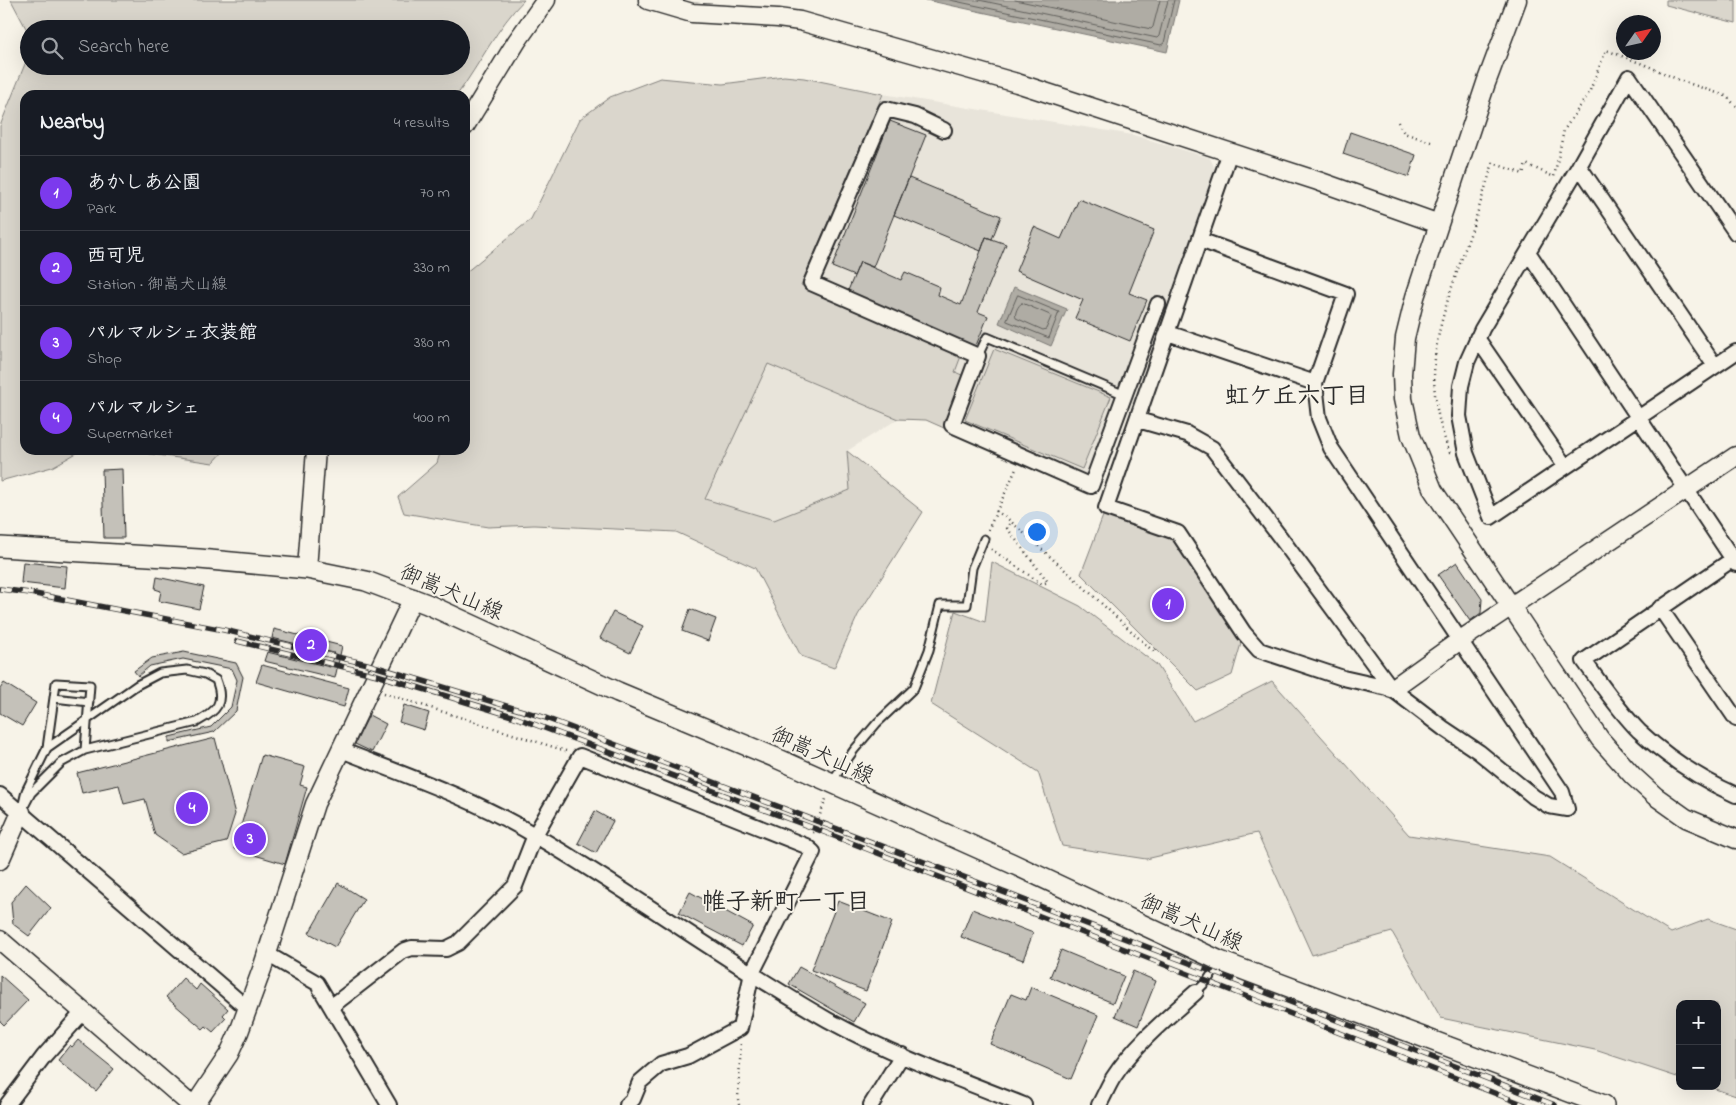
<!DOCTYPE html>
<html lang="en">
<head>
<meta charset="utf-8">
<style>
  :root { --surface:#171b24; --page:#242831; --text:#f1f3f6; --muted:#9ea1a6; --line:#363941; --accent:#7c3aed }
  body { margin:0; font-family:"Indie Flower","Klee One",sans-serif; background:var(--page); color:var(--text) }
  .controls { position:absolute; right:15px; bottom:15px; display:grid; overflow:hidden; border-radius:10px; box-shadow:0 5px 20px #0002 }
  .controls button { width:45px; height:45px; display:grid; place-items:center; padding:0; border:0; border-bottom:1px solid var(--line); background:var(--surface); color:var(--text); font:25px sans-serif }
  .compass { position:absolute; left:1616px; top:15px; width:45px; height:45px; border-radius:50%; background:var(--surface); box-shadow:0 5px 20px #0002; rotate:56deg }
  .you { position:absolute; left:1036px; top:531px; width:18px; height:18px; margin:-12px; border:4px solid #fff; border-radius:50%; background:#1a73e8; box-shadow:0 0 0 8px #1a73e833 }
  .badge { display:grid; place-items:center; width:32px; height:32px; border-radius:50%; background:var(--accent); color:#fff; font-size:16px; font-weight:700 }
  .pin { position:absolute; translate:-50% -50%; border:2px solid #fff; box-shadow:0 1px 5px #0006 }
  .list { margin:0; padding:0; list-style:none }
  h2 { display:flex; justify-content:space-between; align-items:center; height:65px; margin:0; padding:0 20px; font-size:21px }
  h2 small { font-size:16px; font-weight:400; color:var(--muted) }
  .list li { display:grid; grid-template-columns:32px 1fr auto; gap:15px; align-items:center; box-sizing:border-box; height:75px; padding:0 20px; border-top:1px solid var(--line) }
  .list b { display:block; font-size:19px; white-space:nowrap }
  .list p { margin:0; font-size:16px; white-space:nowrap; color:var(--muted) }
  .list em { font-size:16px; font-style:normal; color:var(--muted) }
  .icon { flex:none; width:28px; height:28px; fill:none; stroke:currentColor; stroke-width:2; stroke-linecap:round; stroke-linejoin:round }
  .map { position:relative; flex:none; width:1736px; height:1105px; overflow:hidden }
  .search { position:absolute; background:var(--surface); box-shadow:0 5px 20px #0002; left:20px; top:20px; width:450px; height:55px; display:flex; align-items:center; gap:12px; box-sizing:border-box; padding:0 18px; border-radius:28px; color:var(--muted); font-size:19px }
  .panel { position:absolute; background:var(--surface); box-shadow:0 5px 20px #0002; left:20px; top:90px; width:450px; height:365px; border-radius:15px }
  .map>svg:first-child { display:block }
  .built { fill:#e8e4da }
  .green { fill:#dad6cc; stroke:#82807c }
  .water { fill:#afaca4; stroke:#7a7874 }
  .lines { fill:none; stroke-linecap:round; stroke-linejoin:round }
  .shore { stroke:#605f5b; stroke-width:1 }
  .building { fill:#c4c1b9; stroke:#2b2b2b }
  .service-casing { stroke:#2b2b2b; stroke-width:11 }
  .minor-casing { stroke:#2b2b2b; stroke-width:18 }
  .tertiary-casing { stroke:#2b2b2b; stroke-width:21 }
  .secondary-casing { stroke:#2b2b2b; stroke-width:22 }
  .path { stroke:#2b2b2b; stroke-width:2.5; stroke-dasharray:1 4; stroke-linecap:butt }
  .service { stroke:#f7f3e8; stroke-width:7 }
  .minor { stroke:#f7f3e8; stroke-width:14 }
  .tertiary { stroke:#f7f3e8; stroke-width:18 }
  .secondary { stroke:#f7f3e8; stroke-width:19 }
  .rail-casing { stroke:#2b2b2b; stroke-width:5.5 }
  .rail { stroke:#f7f3e8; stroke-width:4; stroke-dasharray:11; stroke-linecap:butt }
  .labels { text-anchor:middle; stroke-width:4; stroke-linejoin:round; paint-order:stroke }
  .street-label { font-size:22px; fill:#2b2b2b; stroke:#f7f3e8 }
  .neighbourhood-label { font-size:24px; font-weight:bold; fill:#2b2b2b; stroke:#f7f3e8 }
</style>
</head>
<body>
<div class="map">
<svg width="1736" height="1105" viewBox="0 0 1736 1105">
  <rect width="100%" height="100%" fill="#f7f3e8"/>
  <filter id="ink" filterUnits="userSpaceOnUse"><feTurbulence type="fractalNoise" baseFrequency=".02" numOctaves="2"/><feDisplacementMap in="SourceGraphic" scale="10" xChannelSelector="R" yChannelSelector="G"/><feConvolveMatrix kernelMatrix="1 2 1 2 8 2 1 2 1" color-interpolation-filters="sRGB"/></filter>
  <g filter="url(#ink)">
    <!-- built -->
    <path class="built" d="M784 76 804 78 883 94 1133 135 1210 158 1216 171 1097 494 926 420 898 419 847 451 850 490 774 520 705 499 660 78 723 84Z"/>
    <!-- green -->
    <path class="green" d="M11 0H524C497 27 480 64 457 95H25V450H82L52 467 0 481V126L29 54V66H461V29H29V34Z
      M1666 0H1736V23L1666 5Z
      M784 76 804 78 883 94 801 285 961 356 955 372 964 376 944 428 926 420 898 419 768 364 705 499 774 520 850 490 847 451 923 512 858 615 834 668 801 656 755 568 676 532 534 525 488 527 404 513 398 497 437 463 441 450H465V273L531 219 580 119 610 97 660 78 723 84Z
      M994 349 1111 397 1082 469 965 420Z
      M123 450H225L213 463Z
      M1106 508 1178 533 1244 633 1232 675 1198 691 1081 574Z
      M992 562 1080 606 1157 665 1193 721 1272 681 1409 835 1550 857 1671 933 1708 919 1736 929V1096L1706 1086H1717V1004H1680V1078L1595 1050 1441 1018 1392 932 1312 955 1257 833 1146 859 1062 846 1038 772 931 704 955 611 985 622Z"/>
    <!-- water -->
    <path class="water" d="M926 0H1179L1167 52Z
      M1014 287 1067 309 1051 346 999 323Z"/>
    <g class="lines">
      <!-- shore -->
      <path class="shore" d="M950 0 1161 45 1164 43 1174 0
        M979 0 1157 38 1159 36 1168 0
        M1015 0 1151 29 1153 27 1160 0
        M1018 295 1059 312 1049 338 1007 321Z
        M1022 303 1050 315 1051 317 1046 329 1043 330 1016 318C1014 314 1018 305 1022 303Z"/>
    </g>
    <!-- building -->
    <path class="building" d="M890 121 926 135 873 267 860 262 854 276 832 267Z
      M1350 132 1416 155 1409 177 1343 154Z
      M909 178 1001 216 992 239 986 237 981 251 894 215Z
      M1079 199 1154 230 1129 293 1147 300 1130 341 1075 318 1083 300 1016 271 1034 227 1061 239Z
      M986 237 1006 244 978 312 988 316 975 348 847 293 860 262 901 280 905 272 940 287 938 295 961 305Z
      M122 469 124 538H104L102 470Z
      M23 562 67 566 65 588 21 583Z
      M1457 562 1482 599 1481 613 1470 621 1438 575Z
      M157 577 204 587 199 609 159 601 161 591 155 589Z
      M690 609 716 619 708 641 682 631Z
      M613 612 643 626 630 653 600 638Z
      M274 629 342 646 335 678 264 661 267 652 330 667 334 653 272 638Z
      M184 652 236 663 243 677 236 711 214 732 169 742V737L211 727 231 707 237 680 232 669 183 659 150 666 138 676 134 671 152 658Z
      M262 665 349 688 344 707 256 682Z
      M4 683 36 703 22 726 0 713V689Z
      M404 705 429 713 424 730 399 722Z
      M369 715 386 724 372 752 355 744Z
      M215 738 235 814 226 842 181 853 155 835 145 799 124 804 119 785 82 793 77 773Z
      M262 755 305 767 300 785 307 787 285 864 234 849Z
      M595 811 613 821 596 853 578 843Z
      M338 883 364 899 335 947 309 933Z
      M26 884 51 908 29 936 13 924 11 902Z
      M690 892 753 926 742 946 679 913Z
      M838 901 892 922 866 991 811 970Z
      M972 909 1033 933 1023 960 961 937Z
      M1061 950 1124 976 1113 1003 1050 977Z
      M799 967 865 1003 854 1022 789 984Z
      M1133 971 1156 981 1138 1026 1115 1016Z
      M0 975 28 1000 4 1025 0 1021Z
      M183 978 196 990 200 984 228 1009 223 1015 226 1018 213 1032 206 1026 203 1029 166 997Z
      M1031 987 1098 1015 1071 1079 990 1044 1011 994 1026 1000Z
      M78 1040 114 1069 96 1091 58 1060 70 1045 72 1047Z"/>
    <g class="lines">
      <!-- service casing -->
      <g class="service-casing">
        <path id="service" d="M978 356 987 337 1125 395
          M187 670 205 674 216 680C225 703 217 711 197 722L85 750 61 763 31 793 21 812 26 791 47 748 137 685 160 673Z
          M54 698 89 702
          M47 748 56 683 90 685 85 750
          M832 781 854 750 877 723 914 688 929 650 940 605H967L972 568 984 539
          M1196 992 1207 981 1219 963"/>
      </g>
      <!-- minor casing -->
      <g class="minor-casing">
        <path id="minor" d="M944 130 915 116 886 109 811 283 978 356 952 425 1091 486 1158 304
          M1230 152 1106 508 1178 533 1244 633 1259 650 1343 678 1392 689
          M1579 166 1715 366
          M1736 233 1629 77 1579 166 1482 329 1467 362 1461 386 1459 416 1466 453 1491 517 1736 352
          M1528 252 1736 564
          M1168 333 1315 383
          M1477 338 1565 466
          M1138 420 1187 434 1212 448 1280 537 1392 689 1443 728 1479 752 1534 797 1549 806 1567 809 1562 792 1331 448 1319 418 1315 383 1346 294 1200 240
          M1736 557 1584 661C1601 684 1618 710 1639 731 1668 758 1700 779 1736 795
          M1660 608 1736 719
          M341 750C407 776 475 799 536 836 635 894 728 963 828 1020 890 1054 958 1079 1024 1105
          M0 795 248 1009
          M267 954 317 983 389 1105
          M332 1006 403 951 412 948 446 949 458 943 515 886 535 835 580 756 806 846 813 852 752 973 740 1028 688 1056 661 1064 640 1082 633 1099 627 1105
          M7 1105 44 1056 83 1012
          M871 1105 902 1055
          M1099 1105C1104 1096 1108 1086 1113 1078 1135 1044 1167 1018 1196 992"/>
      </g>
      <!-- tertiary casing -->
      <g class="tertiary-casing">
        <path id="tertiary" d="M648 0 692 13 778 18 800 21 1017 83 1318 181 1439 224
          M1517 0 1486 83 1439 224 1415 297 1405 338 1402 374 1403 399 1411 436 1433 490 1600 739 1633 776 1655 796 1686 818 1736 839
          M465 126 517 41 546 0
          M307 569 316 450
          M1392 689 1459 641 1736 456
          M0 860 21 812
          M0 940 191 1105
          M195 1105 229 1054 239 1032 262 969 315 804 413 598"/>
      </g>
      <!-- secondary casing -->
      <g class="secondary-casing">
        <path id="secondary" d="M0 547 199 559 307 569 366 581 427 604 618 692 774 757 1011 863 1220 961 1604 1105"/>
      </g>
      <!-- path -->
      <path class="path" d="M1398 122 1404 133 1434 143
        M1450 453C1418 374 1440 322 1466 246 1476 219 1484 191 1493 163L1523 174 1526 164 1554 177 1564 130 1589 93 1606 50 1648 66 1679 80 1726 96 1736 106
        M996 511 1007 518 1075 579 1154 652 1156 649
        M988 530 1017 467
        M991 549 1042 584 1048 582 1007 528 1011 522
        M384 693 566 751
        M813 833 826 799
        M739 1105 738 1099 741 1042"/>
      <!-- service -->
      <use href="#service" class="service"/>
      <!-- minor -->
      <use href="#minor" class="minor"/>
      <!-- tertiary -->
      <use href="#tertiary" class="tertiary"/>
      <!-- secondary -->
      <use href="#secondary" class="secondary"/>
      <!-- rail casing -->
      <g class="rail-casing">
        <path id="rail" d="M0 589 30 593 224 630 367 664 543 717 1213 972 1555 1105
          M237 641 377 675 512 716 816 829 1525 1105"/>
      </g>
      <!-- rail -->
      <use href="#rail" class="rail"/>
    </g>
  </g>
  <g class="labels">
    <!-- street labels -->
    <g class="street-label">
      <text transform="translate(452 591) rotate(23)" y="8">御嵩犬山線</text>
      <text transform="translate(823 754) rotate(24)" y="8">御嵩犬山線</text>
      <text transform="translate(1192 921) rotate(24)" y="8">御嵩犬山線</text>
    </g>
    <!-- neighbourhood labels -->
    <g class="neighbourhood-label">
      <text x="1297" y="403">虹ケ丘六丁目</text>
      <text x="786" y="909">帷子新町一丁目</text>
    </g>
  </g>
</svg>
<div class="controls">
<button>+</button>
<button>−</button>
</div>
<svg class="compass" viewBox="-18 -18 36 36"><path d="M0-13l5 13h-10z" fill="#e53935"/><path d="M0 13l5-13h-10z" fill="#9ea1a6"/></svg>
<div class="you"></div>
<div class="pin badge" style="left:1168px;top:604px">1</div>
<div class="pin badge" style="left:311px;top:645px">2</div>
<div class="pin badge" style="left:250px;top:839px">3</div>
<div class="pin badge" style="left:192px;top:808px">4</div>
<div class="search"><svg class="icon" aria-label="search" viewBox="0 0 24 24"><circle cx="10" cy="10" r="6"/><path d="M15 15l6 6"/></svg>Search here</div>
<section class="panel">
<h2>Nearby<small>4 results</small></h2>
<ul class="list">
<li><span class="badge">1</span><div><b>あかしあ公園</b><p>Park</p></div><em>70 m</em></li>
<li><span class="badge">2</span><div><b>西可児</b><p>Station · 御嵩犬山線</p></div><em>330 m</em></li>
<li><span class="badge">3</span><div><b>パルマルシェ衣装館</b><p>Shop</p></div><em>380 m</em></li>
<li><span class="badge">4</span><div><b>パルマルシェ</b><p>Supermarket</p></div><em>400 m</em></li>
</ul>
</section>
</div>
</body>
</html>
